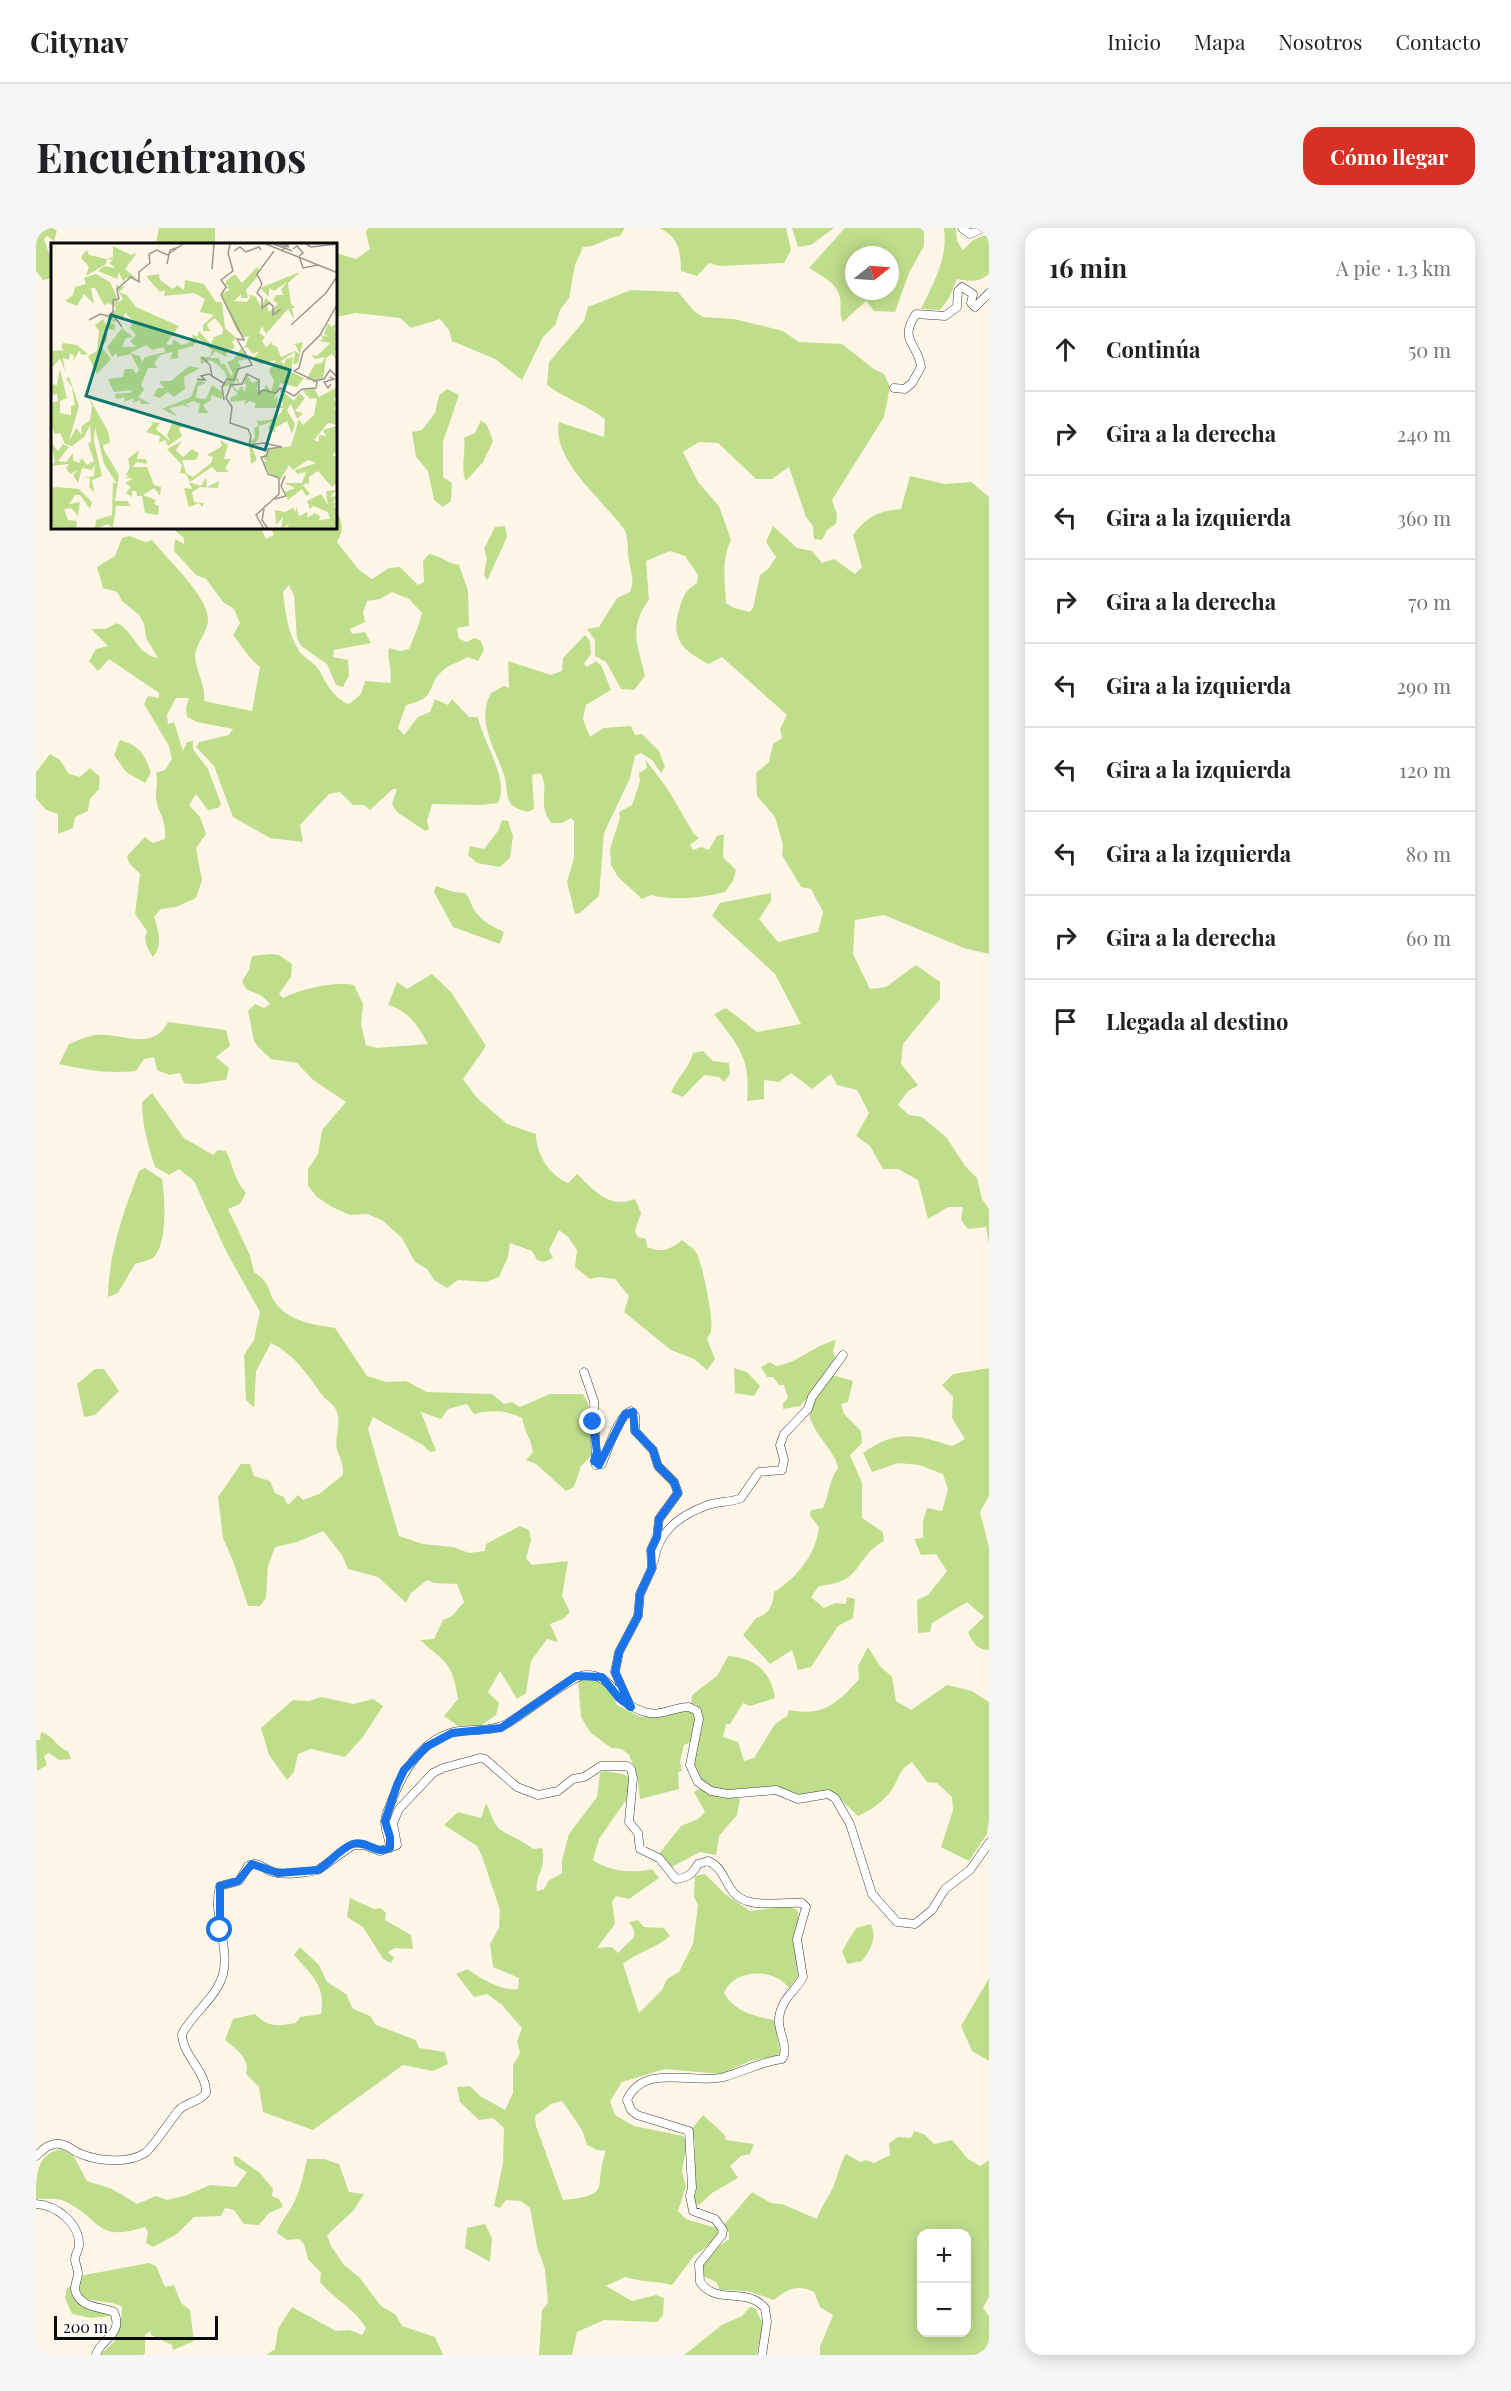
<!DOCTYPE html>
<html lang="es">
<head>
<meta charset="utf-8">
<style>
  :root { --surface:#fff; --page:#f6f6f6; --text:#202124; --muted:#757577; --line:#e0e0e0; --accent:#d93025 }
  body { margin:0; font-family:"Playfair Display",serif; background:var(--page); color:var(--text) }
  .controls { position:absolute; right:18px; bottom:18px; display:grid; overflow:hidden; border-radius:12px; box-shadow:0 3px 15px #0003 }
  .controls button { width:54px; height:54px; display:grid; place-items:center; padding:0; border:0; border-bottom:2px solid var(--line); background:var(--surface); color:var(--text); font:30px sans-serif }
  .compass { position:absolute; left:809px; top:18px; width:54px; height:54px; border-radius:50%; background:var(--surface); box-shadow:0 3px 15px #0003; rotate:73deg }
  .scale { position:absolute; left:18px; bottom:15px; width:164px; box-sizing:border-box; padding-left:6px; border:3px solid #0a0a0a; border-top:0; font-size:16px; line-height:21px; white-space:nowrap; color:#0a0a0a; -webkit-text-stroke:4px #fff; paint-order:stroke }
  .stop { position:absolute; width:18px; height:18px; margin:-14px; border:4px solid #1a73e8; border-radius:50%; background:#fff }
  .stop.end { background:#1a73e8; border-color:#fff; box-shadow:0 2px 6px #0008 }
  .list { margin:0; padding:0; list-style:none }
  h2 { display:flex; justify-content:space-between; align-items:center; height:78px; margin:0; padding:0 24px; font-size:26px }
  h2 small { font-size:20px; font-weight:400; color:var(--muted) }
  .list li { display:grid; grid-template-columns:39px 1fr auto; gap:18px; align-items:center; box-sizing:border-box; height:84px; padding:0 24px; border-top:2px solid var(--line) }
  .list b { display:block; font-size:22px; white-space:nowrap }
  .list em { font-size:20px; font-style:normal; color:var(--muted) }
  .icon { flex:none; width:33px; height:33px; fill:none; stroke:currentColor; stroke-width:2; stroke-linecap:round; stroke-linejoin:round }
  .map { position:relative; flex:none; width:953px; height:2127px; overflow:hidden; border-radius:18px }
  header { display:flex; align-items:center; gap:36px; box-sizing:border-box; height:84px; padding:0 30px; background:var(--surface); border-bottom:2px solid var(--line) }
  header strong { font-size:28px }
  nav { display:flex; gap:33px; margin-inline-start:auto; font-size:21px }
  .intro { display:flex; align-items:center; justify-content:space-between; box-sizing:border-box; height:144px; padding:0 36px }
  h1 { margin:0; font-size:42px }
  .button { padding:15px 27px; border-radius:18px; background:var(--accent); color:#fff; font-size:21px; font-weight:700 }
  main { display:flex; gap:36px; padding:0 36px }
  aside { flex:1; background:var(--surface); border-radius:18px; box-shadow:0 3px 15px #0003 }
  .map>svg:first-child { display:block }
  .forest { fill:#bfde8c; fill-rule:evenodd }
  .lines { fill:none; stroke-linecap:round; stroke-linejoin:round }
  .minor-casing { stroke:#3d3d3d; stroke-width:9 }
  .minor { stroke:#fff; stroke-width:8 }
  .route { stroke:#1a73e8; stroke-width:8 }
  .inset-road { fill:none; stroke:#9d988f; stroke-width:1.5 }
  .view { fill:#0f766e; fill-opacity:0.15; stroke:#0f766e; stroke-width:3 }
  .inset-edge { fill:none; stroke:#0a0a0a; stroke-width:3 }
</style>
</head>
<body>
<header>
<strong>Citynav</strong>
<nav><a>Inicio</a><a>Mapa</a><a>Nosotros</a><a>Contacto</a></nav>
</header>
<div class="intro"><h1>Encuéntranos</h1><a class="button">Cómo llegar</a></div>
<main>
<div class="map">
<svg width="953" height="2127" viewBox="0 0 953 2127">
  <rect width="100%" height="100%" fill="#fff6e8"/>
  <!-- forest -->
  <path class="forest" d="M0 0H17L21 3 18 13 11 8 8 11 15 31 16 50 7 52 0 43Z
    M123 0H179V16H120Z
    M332 0H589L584 8C570 9 562 19 547 19L539 37 533 70 524 82 520 96 507 109 486 152 459 131 416 113 413 102 404 91 375 100 364 90 320 85 300 89V25L320 31 334 21 330 5Z
    M623 0H750L755 22 748 35 683 38 673 35 661 48 645 43C644 22 644 10 623 0Z
    M756 0H798L775 17 762 19Z
    M809 0H884L888 3V18L873 45 859 84 838 83 830 73 807 94C802 84 806 80 804 70 801 54 785 48 773 40ZM818 27H854V63H818Z
    M908 0H920L921 13 927 22 937 12 953 6V46C942 55 934 53 921 51L913 70 904 82 885 81C898 54 912 30 908 0Z
    M595 62 642 64 658 83 667 89 698 91 747 103 763 114 806 116 838 141 848 146 854 159 848 189 796 272 801 286 800 296 791 302 786 312 778 311 777 298 770 289 753 239 736 251H720L682 215 663 214 647 224 662 254 683 278 695 312C685 332 689 353 690 375L698 380 714 384 717 380 724 347 733 340 740 329 730 314 737 298 761 320 776 323 786 335 798 331 819 346 826 339 817 307C831 288 843 283 865 281L874 248 909 256 935 254 953 269V726L928 720 848 687 819 692 817 726 834 761 850 759 880 737 904 754V771L867 816 865 836 882 857 871 864 862 877 873 887 886 889 911 910 929 938 941 950 946 971 953 981V1016L950 999 932 1001 925 992 927 979H912L892 991 882 952 862 941H847L834 918 820 908 833 885 821 862 801 857 795 846 776 861 755 845 743 854 728 852V871L711 873C715 830 703 819 678 786L690 780 721 804 765 796 739 746 676 688 684 675 735 665V673L723 691 742 714 782 704 787 684 775 661 765 659 746 627 747 617 739 589 721 568 720 545 733 534 737 516 746 510 744 501 751 487 686 429 673 436C647 423 634 411 643 382 647 368 649 363 661 355L662 347 649 328 634 323 610 333 613 372C592 400 602 417 609 448L598 462 585 461 570 434 559 428V412L551 401 563 399 581 370 594 364C599 351 595 346 593 333 591 324 593 309 588 301 567 272 515 232 523 194L568 209 569 191C550 177 530 171 511 157L513 134 548 93 552 79Z
    M411 161 423 167 407 214V249L416 255 415 273 407 279 398 272 392 243 380 229 376 204 386 202 399 185 403 167Z
    M445 192 451 197 457 213 447 234 430 253C424 242 430 223 428 210L439 205Z
    M300 282C307 294 308 302 301 314L323 342 336 351 353 340 364 339 382 357 388 354 387 333 393 326C405 328 411 335 423 337L432 363 433 398 421 400 423 411 431 414 438 410 445 413 448 422 442 433 431 429C424 434 416 436 410 440 388 456 404 470 370 477L362 500 368 507 382 489 394 484 399 471 412 477 416 471 433 489H442C447 515 474 551 462 575L445 577 396 576 391 593 393 601 389 603 361 584 356 576 361 561H357L334 582 328 577H317L304 564 293 566 264 597 267 614 234 610 197 589 178 538 160 519 163 514 193 507 197 501 161 494 151 489 150 480 153 470H140L131 487 132 496 138 494 147 523 151 514 157 513V521L172 541 185 576 182 580 172 582 160 566 153 577 164 589 170 606 160 620 166 652 160 670 140 679 125 681 118 689C123 704 127 717 117 729 111 720 107 713 111 703L99 686 104 646 93 635 91 628 109 609 117 615 129 611C131 590 121 585 120 569 120 560 122 554 120 545L129 542 136 531 133 518 108 476 112 468 123 470V465L73 431 62 443 53 433 60 421 72 418 55 401H69L81 395C98 403 101 427 122 430L110 410 108 396 103 387 86 373 81 364 67 360 61 339 79 328 86 310 93 308 110 314 116 312C131 331 175 371 172 394 170 406 159 418 159 428 160 445 170 456 168 473L216 483 224 439C212 430 207 419 197 407L204 395 198 381 187 374 170 351 160 347 138 323 139 311 148 316V310L136 300H225L230 311 238 307 235 300H300ZM253 357 258 368 261 410 265 418 291 436 300 457 307 459 313 447 312 432 297 429 298 422 335 415 329 404 316 406 314 401 329 394 327 384 331 373 344 371 356 364 373 371 386 385C386 388 375 418 373 421L365 423 353 420C350 432 357 440 354 455L329 453 325 466 313 476C297 470 291 456 283 442 278 434 268 430 263 423 252 406 249 383 247 364Z
    M469 298 471 309 451 353 448 346 451 330 448 321 459 299Z
    M549 407 554 413 555 426 548 436 551 439 560 433 565 437 575 462 550 477 547 491 554 509 567 500 595 498 599 507 606 506 623 523 629 539 625 545 616 532 605 525 599 528 594 550 568 605 563 668 544 685 539 686 531 654 538 630V593L535 590 526 595H515C500 574 515 561 504 545L496 547 498 581 492 584C486 582 476 580 473 573 470 566 471 557 469 550 461 523 439 494 455 465L468 458 473 460 472 433 515 447 526 443 527 430Z
    M84 512C104 518 108 525 115 545L109 555 90 544 78 527Z
    M14 526 24 532 33 546 44 549 54 540 64 549 63 561 54 571 52 583 39 589 37 600 22 606V586L10 582 0 570V544Z
    M609 531 631 560 658 606 663 610 654 617 657 622 665 619 673 622 681 608 688 606 687 629 700 642 697 653 689 664C667 670 636 673 615 667L606 671 582 649 575 637 574 621 584 590 583 584 596 577 604 553 603 545 611 540Z
    M466 592 472 593 477 608 474 630 464 639 441 635 432 627 434 618 448 621 462 603Z
    M400 658 418 664 429 665C435 671 434 676 439 683 446 693 457 699 468 704L464 716 417 699 398 664Z
    M234 726 243 727 256 736 255 749 243 766 247 770C264 761 299 753 318 757L327 776 325 797 330 817 341 820 392 816C382 798 373 783 352 777L361 754 371 761 396 746 415 764 450 818 427 851 441 870 471 896 500 906C500 926 513 947 532 955L541 946C559 963 573 981 599 971L605 985 599 1003 602 1009 610 1011 611 1019C626 1025 634 1022 646 1012 650 1016 657 1019 660 1024 666 1033 678 1092 675 1102 675 1106 672 1108 671 1111L679 1131 671 1142 658 1131 635 1122 588 1084 593 1068 579 1051 563 1049 554 1051 539 1039 541 1022 532 1009 523 1002 513 1022 517 1030 508 1034 501 1032 496 1023 474 1015 472 1029 463 1049 450 1054 422 1052 411 1060 398 1052 391 1041 379 1034 366 1010 346 992 331 986 314 987 296 979 281 969 272 958V941L282 926 286 902 310 874 276 851 261 835 235 831 223 820 218 813 212 783 219 776 228 780 234 776 226 768 210 761 206 753 213 742 216 728Z
    M132 794 190 802 194 818 180 829 193 840 190 852C172 853 166 858 148 855L144 845 133 847 121 842 118 829 108 831 100 843C72 846 50 842 23 836L33 816C41 813 51 808 60 807 86 804 116 825 132 794Z
    M667 823 677 833 693 835 694 846 688 854 683 849 668 847 647 869 635 864C642 849 653 840 657 825Z
    M116 865 148 910 177 927 182 922 190 923C197 937 199 954 210 965L204 976 192 981 214 1027 218 1044C238 1057 230 1065 242 1078 256 1094 280 1097 299 1100L331 1148 351 1154 370 1153 391 1164 456 1166 468 1176 476 1174 484 1179 514 1166H547L552 1175 559 1224 545 1238 538 1259 530 1263 500 1236 490 1232 497 1224C495 1211 488 1202 486 1190 470 1182 455 1182 438 1186L431 1176 412 1181 405 1191 385 1184 400 1223 394 1224 387 1217 337 1189 332 1201 363 1308 387 1316 417 1319 433 1325 449 1323 450 1316 484 1298 493 1302 495 1312 490 1330 496 1337 532 1333 526 1368 534 1384 527 1391 514 1396 522 1414 511 1411 495 1433 490 1465 481 1471 464 1443 452 1464 463 1475 460 1487 446 1497 422 1498 408 1488 422 1471C416 1434 411 1436 384 1412L398 1411 407 1392 416 1388 428 1374 421 1356 398 1355 391 1352 375 1365 370 1375 342 1349 312 1341 306 1327 287 1303 261 1314 239 1319 232 1338 230 1370 224 1378H212L197 1333 187 1310 182 1269 205 1236H214L218 1248 234 1253 239 1265 248 1269 252 1277 262 1267 267 1272 283 1266 307 1247C307 1235 306 1235 302 1225 296 1210 308 1195 299 1180 296 1175 290 1172 286 1167 272 1147 258 1126 235 1115L220 1143 218 1180 210 1172 208 1127 218 1112 224 1084 190 1023 158 953 143 941 133 947 119 939C112 918 106 896 106 874Z
    M109 940 126 951C129 969 132 1017 117 1030 112 1033 104 1034 99 1036L82 1065 72 1069C73 1024 87 985 103 943Z
    M800 1112 797 1124 801 1134 795 1144 764 1178 747 1181V1175L752 1170 748 1157H743L737 1149H731L725 1139 734 1134 740 1138C762 1135 778 1117 800 1112Z
    M698 1140 711 1144 724 1158 718 1168 699 1165Z
    M953 1140V1268L944 1284 953 1319V1422C941 1422 936 1414 932 1404L948 1389 931 1374 896 1395 894 1404 882 1405 881 1372 892 1367 911 1343 900 1326 885 1327 878 1311 887 1310V1293L891 1280 906 1283 912 1262 907 1246 883 1237 862 1235 836 1244 827 1225C861 1201 879 1207 916 1218L929 1211 916 1190 917 1169 906 1157 917 1146Z
    M59 1141H68L83 1163 59 1187 48 1189 41 1156Z
    M796 1147 817 1153 812 1174 805 1176 808 1186 825 1203 826 1215 814 1227 826 1255V1290L847 1304 848 1313C817 1330 829 1354 783 1358L775 1369 788 1380 799 1375 810 1376 811 1369 819 1371 817 1390 802 1398 775 1439 762 1442 756 1422 734 1436 707 1407 720 1390C733 1387 737 1377 738 1364 761 1350 780 1326 783 1299L774 1288 775 1282 787 1280C793 1267 793 1252 802 1240 799 1219 763 1195 776 1173 781 1164 790 1155 796 1147Z
    M832 1419 844 1438 856 1449 860 1473 875 1482 911 1457 936 1463 953 1474V1592L951 1606 933 1633 905 1619 917 1582 916 1569 901 1555 891 1554 876 1534C863 1543 866 1543 859 1556 852 1571 837 1581 822 1588L800 1567C790 1568 778 1571 768 1570 757 1568 749 1560 737 1560 713 1559 662 1572 656 1537 654 1521 661 1498 663 1482L660 1476H655L656 1467 681 1448 692 1428C720 1430 735 1444 739 1470L714 1478 707 1475 694 1496H690L687 1509 702 1514 708 1533 718 1530 739 1496 751 1488 753 1482C787 1489 802 1475 823 1451L822 1438Z
    M559 1450 575 1462 581 1477 604 1489H627L652 1482 660 1486 657 1513 648 1517 644 1534 646 1543 642 1544 643 1561 604 1571 601 1546 593 1527 586 1521 575 1520 554 1504 545 1489 542 1451Z
    M285 1469 318 1476 337 1471 347 1478 327 1509 309 1529 275 1521 262 1526 258 1544 251 1552 233 1527 225 1500 257 1472 273 1473Z
    M5 1504C17 1507 21 1520 32 1523L35 1531 23 1532 13 1525 8 1528 11 1537 1 1543 0 1512H4Z
    M569 1543 587 1546 595 1551 592 1569 563 1611 557 1632C572 1643 598 1646 616 1641L623 1650 593 1671 580 1668 576 1674 579 1696 561 1720 576 1719 582 1725 598 1709V1702L593 1694 602 1692 608 1699 628 1700 634 1708C620 1720 602 1724 587 1736L603 1785 626 1762 631 1751 643 1744 657 1716 662 1677 658 1669 659 1648 669 1646 689 1666 714 1683 753 1678 761 1682 763 1689 758 1706 762 1749 753 1760C739 1740 698 1740 688 1765 699 1784 718 1788 738 1792L744 1824 740 1828 714 1833 685 1846 629 1841 586 1854 574 1873 579 1887 598 1898 647 1908 651 1914 646 1944 650 1958 642 1983 650 1991 680 2000 683 2005 681 2011 658 2028 636 2057C620 2053 605 2054 589 2049L570 2058 596 2073 620 2067 628 2070 627 2087 621 2094 568 2092 541 2104 536 2127H503L506 2082 512 2075 509 2041 501 2019 494 1980 485 1973 470 1972 464 1980 458 1978 467 1935 468 1900 457 1890 443 1892 424 1874 421 1859 434 1858 444 1868 469 1882 477 1865V1837L484 1825 481 1814 486 1800 466 1777 451 1766 438 1769 420 1746 432 1741C443 1750 468 1764 482 1761L483 1750 457 1739 454 1716 463 1700 464 1682 446 1628 441 1618 408 1597 422 1584 445 1590 450 1575C454 1582 456 1591 460 1597 466 1606 486 1611 497 1621L506 1620C511 1642 498 1648 501 1663L508 1661 512 1653 526 1645V1632L533 1606 561 1569 564 1545ZM526 1873 546 1902 551 1917 561 1922 570 1923C556 1959 579 1967 527 1972L500 1898 499 1888 515 1876Z
    M663 1561 704 1571 701 1587 683 1608 680 1627 664 1624 636 1639 623 1626 645 1598 662 1591 669 1584 658 1564Z
    M314 1670 338 1681 345 1680 350 1685 349 1692 375 1707 377 1721 359 1720 352 1724 358 1730 355 1735 347 1731 327 1699 311 1689Z
    M835 1696C841 1711 835 1721 826 1733L811 1736 806 1723 820 1700Z
    M264 1719 283 1737 291 1754 310 1766 317 1781 334 1788 340 1797 380 1812 383 1820 409 1824 412 1836 397 1843 367 1837 277 1902 227 1884 223 1859 210 1846C215 1831 199 1820 189 1812L197 1791 219 1786C233 1800 242 1798 260 1795L264 1789 285 1786C290 1757 276 1748 258 1727Z
    M953 1750V1833L936 1823 925 1798Z
    M667 1887 688 1906 690 1912 718 1916 714 1926 705 1928 694 1938 702 1950 676 1965 663 1977 658 1976 659 1915 655 1902Z
    M878 1903 888 1906 898 1916 916 1912 932 1931 944 1938 953 1932V2069L947 2080 953 2088V2127H784V2119L797 2087 784 2079 778 2064C762 2056 751 2061 738 2072L712 2063 684 2062 680 2054 665 2047 664 2032 693 2011V2004L687 1998 716 1964 735 1975 746 1976 781 1991C785 1977 795 1967 799 1954 803 1944 804 1935 810 1926L824 1934 830 1932 838 1935 854 1927 853 1915 862 1909 875 1910ZM886 2006H930V2104H886Z
    M25 1921 37 1927 51 1953 76 1961 101 1976 120 1968 131 1972 151 1967 174 1957 200 1959 211 1944 199 1937 197 1929 200 1928 224 1945 237 1961 236 1968 243 1971 247 1979 233 1985 223 1997 208 1996 198 1982 189 1980 185 1988 158 1989 141 2006 117 2019 110 2015 112 2004 109 1999C58 2015 67 1991 28 1973 22 1970 8 1971 0 1971 0 1948 0 1926 25 1921Z
    M271 1931H288L303 1936 313 1964 328 1966 317 1983 291 2007 295 2018 308 2037 323 2049 345 2078 360 2087 366 2098 399 2109 407 2127H230L239 2121 242 2101 256 2079 300 2103 314 2102 326 2107 330 2100C318 2080 299 2072 284 2054L285 2045 272 2031 268 2016 263 2011 251 2012 241 2005C244 1994 249 1990 255 1980 264 1965 267 1948 271 1931Z
    M449 1996 456 2010 454 2034 429 2020 431 2000Z
    M113 2035 120 2038 129 2059 138 2057 145 2075 154 2082 158 2113 137 2122 136 2117 115 2107 114 2103 109 2107V2125L107 2127H64L78 2114 85 2093 86 2079C72 2070 53 2078 41 2063L43 2048Z
    M35 2058 36 2066 75 2088 55 2090 36 2086 29 2070 31 2060Z
    M714 2079 719 2080 728 2098 720 2127H648L686 2097 706 2088Z"/>
  <g class="lines">
    <!-- minor casing -->
    <g class="minor-casing">
      <path id="minor" d="M926 0 934 6 947 0
        M858 160 869 161 876 155 885 139C882 115 862 113 880 86L909 88 921 79 922 63 926 59 937 66 935 75 939 79 953 65
        M548 1144 558 1173 560 1237 566 1236C571 1223 583 1187 595 1183L599 1188V1203L617 1222 622 1238 638 1254 642 1265 623 1291 621 1309 615 1322 616 1340 604 1366 602 1388 583 1424 579 1444 594 1478
        M618 1333C622 1303 644 1287 672 1277 683 1273 694 1275 705 1270L723 1244 746 1242 748 1232 744 1217 748 1206 772 1181 776 1169 807 1127
        M354 1620C354 1611 349 1603 349 1594 349 1587 354 1578 356 1572 368 1542 387 1509 423 1503 440 1501 457 1504 472 1495 488 1486 537 1447 549 1447 579 1446 577 1475 609 1484 626 1489 637 1479 653 1479L661 1483 663 1491 654 1537 662 1554 675 1563 692 1566 740 1562 762 1571 792 1566 799 1570 814 1596 836 1666 861 1694 879 1696 896 1682 909 1661 934 1642 953 1615
        M0 1928C7 1922 14 1914 24 1916 32 1917 37 1923 45 1926 62 1933 92 1936 109 1925 115 1922 135 1891 143 1882 152 1873 163 1875 170 1865 171 1844 146 1827 146 1806 157 1785 181 1769 187 1746 194 1720 176 1685 184 1658L203 1653 212 1638C221 1633 226 1639 234 1643 246 1648 270 1645 282 1642L317 1617H328L344 1623 361 1617 357 1595 363 1581 397 1545 407 1540 444 1530 449 1531 481 1559 502 1567 522 1563 537 1551 548 1549 565 1538H591L595 1541 597 1550 593 1594 602 1605 604 1621 623 1630 640 1651C651 1650 657 1646 662 1636L672 1633C687 1639 688 1654 698 1665 713 1682 746 1673 766 1675L770 1679 761 1711 767 1749C759 1764 745 1771 743 1790 741 1803 754 1820 746 1831 725 1834 708 1843 688 1849 658 1857 608 1834 591 1872L595 1882 601 1887 653 1903 656 1960 654 1968 657 1983 679 1991 687 2002 686 2007 663 2036 664 2054C681 2078 710 2058 729 2080L731 2094 726 2127
        M0 1976C20 1977 44 1995 43 2018 43 2022 39 2026 39 2031 39 2036 42 2040 42 2045 42 2052 36 2060 41 2067 48 2080 66 2079 78 2084 88 2107 65 2110 60 2127"/>
    </g>
    <!-- minor -->
    <use href="#minor" class="minor"/>
  </g>
  <g class="lines">
    <!-- route -->
    <path class="route" d="M184 1702V1658L202 1653 216 1636 242 1645 282 1642C294 1635 304 1620 317 1616 331 1612 339 1627 354 1620V1609L349 1593 361 1557 368 1542 390 1519 416 1505 465 1500 540 1448 566 1449 583 1470 595 1479 579 1444 583 1424 602 1388 604 1366 616 1340 615 1322 621 1309 623 1291 642 1265 638 1254 622 1238 617 1222 599 1203 597 1184 589 1186 563 1237 558 1233 561 1224 557 1194"/>
  </g>
  <!-- overview -->
  <g transform="translate(15 15)">
    <rect width="286" height="286" fill="#fff6e8"/>
    <path d="M62 3 80 12 86 10 74 26 85 35H75L72 39 68 29 66 36 47 28 53 23 64 25 58 20 62 17 56 16 55 21 35 33 38 24 30 15 32 11 36 7 38 12 56 16 62 14ZM206 24 208 27 206 34 195 47 197 55H190V51L183 58 196 59 199 55 198 52 204 53 210 64 215 55 221 60 216 63 218 69 227 61 222 57 225 52H232L230 47 236 39 223 48 218 45V54L209 45 249 29 237 40 240 61 245 65H241L243 76 237 66 215 91 211 83 208 90 214 94 211 98 215 104 223 97 220 101 226 104 230 114 244 108 249 111 244 101 252 99 247 120 242 121 244 109 230 118 233 122 235 116 242 114 240 129 253 135 246 144 229 140 223 157 227 153 226 161 232 163 229 146 243 158 248 150 254 155 244 168 252 170 246 176 240 161 236 167 244 181 241 191 236 178 224 185V190L217 185 220 179 208 183V195L201 204 206 217 200 221 198 199 204 195 203 185 208 182 205 178 219 177 230 170 232 165H203L205 161 199 158 193 162 195 157 180 159 179 155 187 151 179 142 171 144 177 138 174 129 166 121 159 117 150 121 149 114H159L161 107 147 95 142 103 127 107V115L119 116 122 109 117 110 109 112 103 121 107 125H97L90 142 93 147 87 154 100 161H90L89 157 82 160 83 155 73 159 74 154 65 156 64 151 79 150 81 147 63 149 57 136 72 134 74 126H82L85 131 88 127 80 111 66 114V110L61 114 56 104 71 85 82 94 75 95 71 104H85L79 98 85 92 79 85 82 77 74 70 72 76 63 72 65 80 50 72 60 75 65 65 58 60 53 62 44 45H40L43 61 33 51 26 63 14 58 22 52 24 44 35 41 33 35 45 31 59 39 68 59 72 56 64 42 74 44 68 49 76 52 85 64 128 83 115 101 121 102 122 96 131 102 142 98 141 91 146 94 148 88 160 101 163 94 171 91 172 85 164 75 156 81 159 88H152V82L163 72 149 69 154 56 143 50 113 53 114 47 109 49 95 33 108 31 109 37 122 46 126 42 133 47 134 37 153 41 165 59H171L174 85 185 95 181 99 184 104 175 110 176 114 164 108 159 115H168L170 122 173 120 180 133 182 131 176 119 182 117 190 105 197 116 187 118 190 124 185 133 189 141 184 137 182 143 187 148 190 143 194 149 195 143 200 148 193 140 196 132 201 140 208 137 206 147H213L215 141 220 149 223 138 218 128 225 117 210 121 203 114 209 108 202 111 196 104 193 106 198 93 192 95 185 86 170 52 179 46 174 45 178 42H174L175 38 184 31 191 40ZM95 102 101 107 113 104 114 109 94 114 91 119 89 113 79 110ZM52 76 56 83 58 78 64 82V87L56 86V98L50 103 60 116 46 131 37 113 46 108 48 88 44 82ZM277 80 280 84 286 80 283 89 286 85V108H283L286 117 281 111 275 115 272 136 255 137 264 121 271 120 274 114 264 116 260 112 266 113 279 100 268 98 272 96 270 92 278 94 273 91ZM12 100 26 102 37 111 31 112 28 108 22 119 23 113 19 110 18 117 12 115 14 128 9 116 0 125V108L13 107 10 104ZM138 123 149 125 133 134 134 146 123 154 117 149 109 155 102 153 107 145H113L108 138H120ZM9 126 16 155 9 158V170L20 172V163L24 162 21 144 15 136 18 134 28 163 18 198 25 185 31 192 30 184 39 177 41 163 36 151 57 188 59 200 52 202 53 207 68 232 64 258H76L80 263H65L62 285 57 281 44 286 45 277 61 272 62 239 66 241 53 221 44 184 43 198 51 233 41 237 43 249 38 244 39 235H33L43 233 44 221 41 227 31 225 27 240 22 232 27 227 19 231 15 225 18 221 0 223 4 219 0 199 7 208 12 201 18 204 7 218 15 219 22 210V217L28 220 31 215 36 222 43 218 37 201 40 198 39 182 33 194 21 203 14 201 9 190 4 191 0 182V160L7 158 6 151 0 152V141L6 142ZM147 136 155 140 147 143 145 155 155 156 161 142 171 149V156L160 152V157L152 162 157 170H147L149 161 143 158 135 161 139 165 132 162 118 165 127 174 111 166 140 154ZM286 144V156L282 154 286 161 283 166 286 167V182L277 180 263 197 268 199V192L275 193 272 187 286 183V208L281 212 286 214V240L281 244 267 228 258 234V245L257 240 252 242 259 251 255 253 251 246 237 257 234 249 244 245 233 240H251L255 229 246 231 244 227 265 220 257 217 242 227 238 222 230 236 219 231 212 219 216 218 211 215 217 207 240 203 248 176 252 182 263 172 266 155 259 156 251 147 263 145 268 154ZM94 178 109 180 105 186 119 198 116 192 121 181 132 182 128 186 131 193 117 203 114 197 108 200 109 193 95 189 102 180ZM169 197 177 202 173 216H180L174 225 178 229H166L161 224 139 239 135 231 129 230 131 222 116 206 131 198 125 207 132 214 141 206 148 210 145 217H131L135 230 142 234 160 220 162 214 156 212 171 203ZM88 207 86 216H95L96 221 86 219 81 224H96L103 242 110 244 109 253 103 245 92 252 105 257 103 261 108 263 107 272 94 270 91 253H86L85 248H81V254L75 250 80 244 74 240 82 236 72 234H78L75 232 79 224 77 216ZM155 234 156 244 168 238 167 245 149 244 141 249 143 259 153 260 151 264 148 260 138 264 133 245 141 246 138 239 150 243ZM6 244 28 246 41 259 39 266 29 252H24L18 261 29 259 27 273 20 265 13 266 17 277 26 278 25 286 0 284V245ZM285 247 279 254 286 253 282 260H286L283 264H286V286H236L238 281 230 286 232 274 225 282 224 267 234 269 242 265 245 269V263L248 273 257 269 256 275 264 270 269 273 268 277 279 276 277 269 262 263 259 266 256 258 270 251 277 262 275 248Z" fill="#bfde8c" fill-rule="evenodd"/>
    <path class="inset-road" d="M215 1 287 30M223 1 241 8M228 1 237 4V2L234 1V3L231 9M255 1 260 4 286 1M242 6 246 3 252 10 248 13M183 8 189 4 195 9 208 4 210 7M223 8 206 31 211 41 206 50 211 55V65L218 60 222 63V72L230 66M248 13 252 25 267 22M116 21 119 7 128 4M161 26 163 1M38 77 49 71 58 73 63 67M240 82 275 50 287 32M71 84 62 72V57L68 56 66 46 80 34 88 39V29L99 20 98 11 106 7 116 12 132 1M151 114 159 122 161 133M279 134 283 136 273 139 277 145 280 141M146 136 154 137 150 133 158 131 174 141M262 138 273 136 279 127 287 135M173 157 171 144 176 136 183 137 187 126 201 122 186 96 193 97 170 52 175 44 170 37 182 28 177 10 179 1M224 256 235 253 230 243 234 233M213 266 211 277 217 286M213 286 205 272 228 251V235L217 231 210 214 216 213 217 206 231 204 213 200 198 202 200 193 197 186 179 180 181 164 175 155 180 142 191 141 196 131 208 137V151L212 147 225 150 229 145 243 153 251 146 265 145 266 139 243 128 248 125 252 109 269 92 287 60"/>
    <path class="view" d="M60 72 239 127 214 207 35 153Z"/>
    <rect width="286" height="286" class="inset-edge"/>
  </g>
</svg>
<div class="controls">
<button>+</button>
<button>−</button>
</div>
<svg class="compass" viewBox="-18 -18 36 36"><path d="M0-13l5 13h-10z" fill="#e53935"/><path d="M0 13l5-13h-10z" fill="#757577"/></svg>
<div class="scale">200 m</div>
<div class="stop" style="left:184px;top:1702px"></div>
<div class="stop end" style="left:557px;top:1194px"></div>
</div>
<aside>
<h2>16 min<small>A pie · 1.3 km</small></h2>
<ul class="list">
<li><svg class="icon" aria-label="ahead" viewBox="0 0 24 24"><path d="M12 20V5M6 11l6-6 6 6"/></svg><div><b>Continúa</b></div><em>50 m</em></li>
<li><svg class="icon" aria-label="right" viewBox="0 0 24 24"><path d="M7 20v-9h11M14 6l5 5-5 5"/></svg><div><b>Gira a la derecha</b></div><em>240 m</em></li>
<li><svg class="icon" aria-label="left" viewBox="0 0 24 24"><path d="M17 20v-9H6M10 6l-5 5 5 5"/></svg><div><b>Gira a la izquierda</b></div><em>360 m</em></li>
<li><svg class="icon" aria-label="right" viewBox="0 0 24 24"><path d="M7 20v-9h11M14 6l5 5-5 5"/></svg><div><b>Gira a la derecha</b></div><em>70 m</em></li>
<li><svg class="icon" aria-label="left" viewBox="0 0 24 24"><path d="M17 20v-9H6M10 6l-5 5 5 5"/></svg><div><b>Gira a la izquierda</b></div><em>290 m</em></li>
<li><svg class="icon" aria-label="left" viewBox="0 0 24 24"><path d="M17 20v-9H6M10 6l-5 5 5 5"/></svg><div><b>Gira a la izquierda</b></div><em>120 m</em></li>
<li><svg class="icon" aria-label="left" viewBox="0 0 24 24"><path d="M17 20v-9H6M10 6l-5 5 5 5"/></svg><div><b>Gira a la izquierda</b></div><em>80 m</em></li>
<li><svg class="icon" aria-label="right" viewBox="0 0 24 24"><path d="M7 20v-9h11M14 6l5 5-5 5"/></svg><div><b>Gira a la derecha</b></div><em>60 m</em></li>
<li><svg class="icon" aria-label="arrive" viewBox="0 0 24 24"><path d="M6 21V4h12l-3 4 3 4H6"/></svg><div><b>Llegada al destino</b></div></li>
</ul>
</aside>
</main>
</body>
</html>
